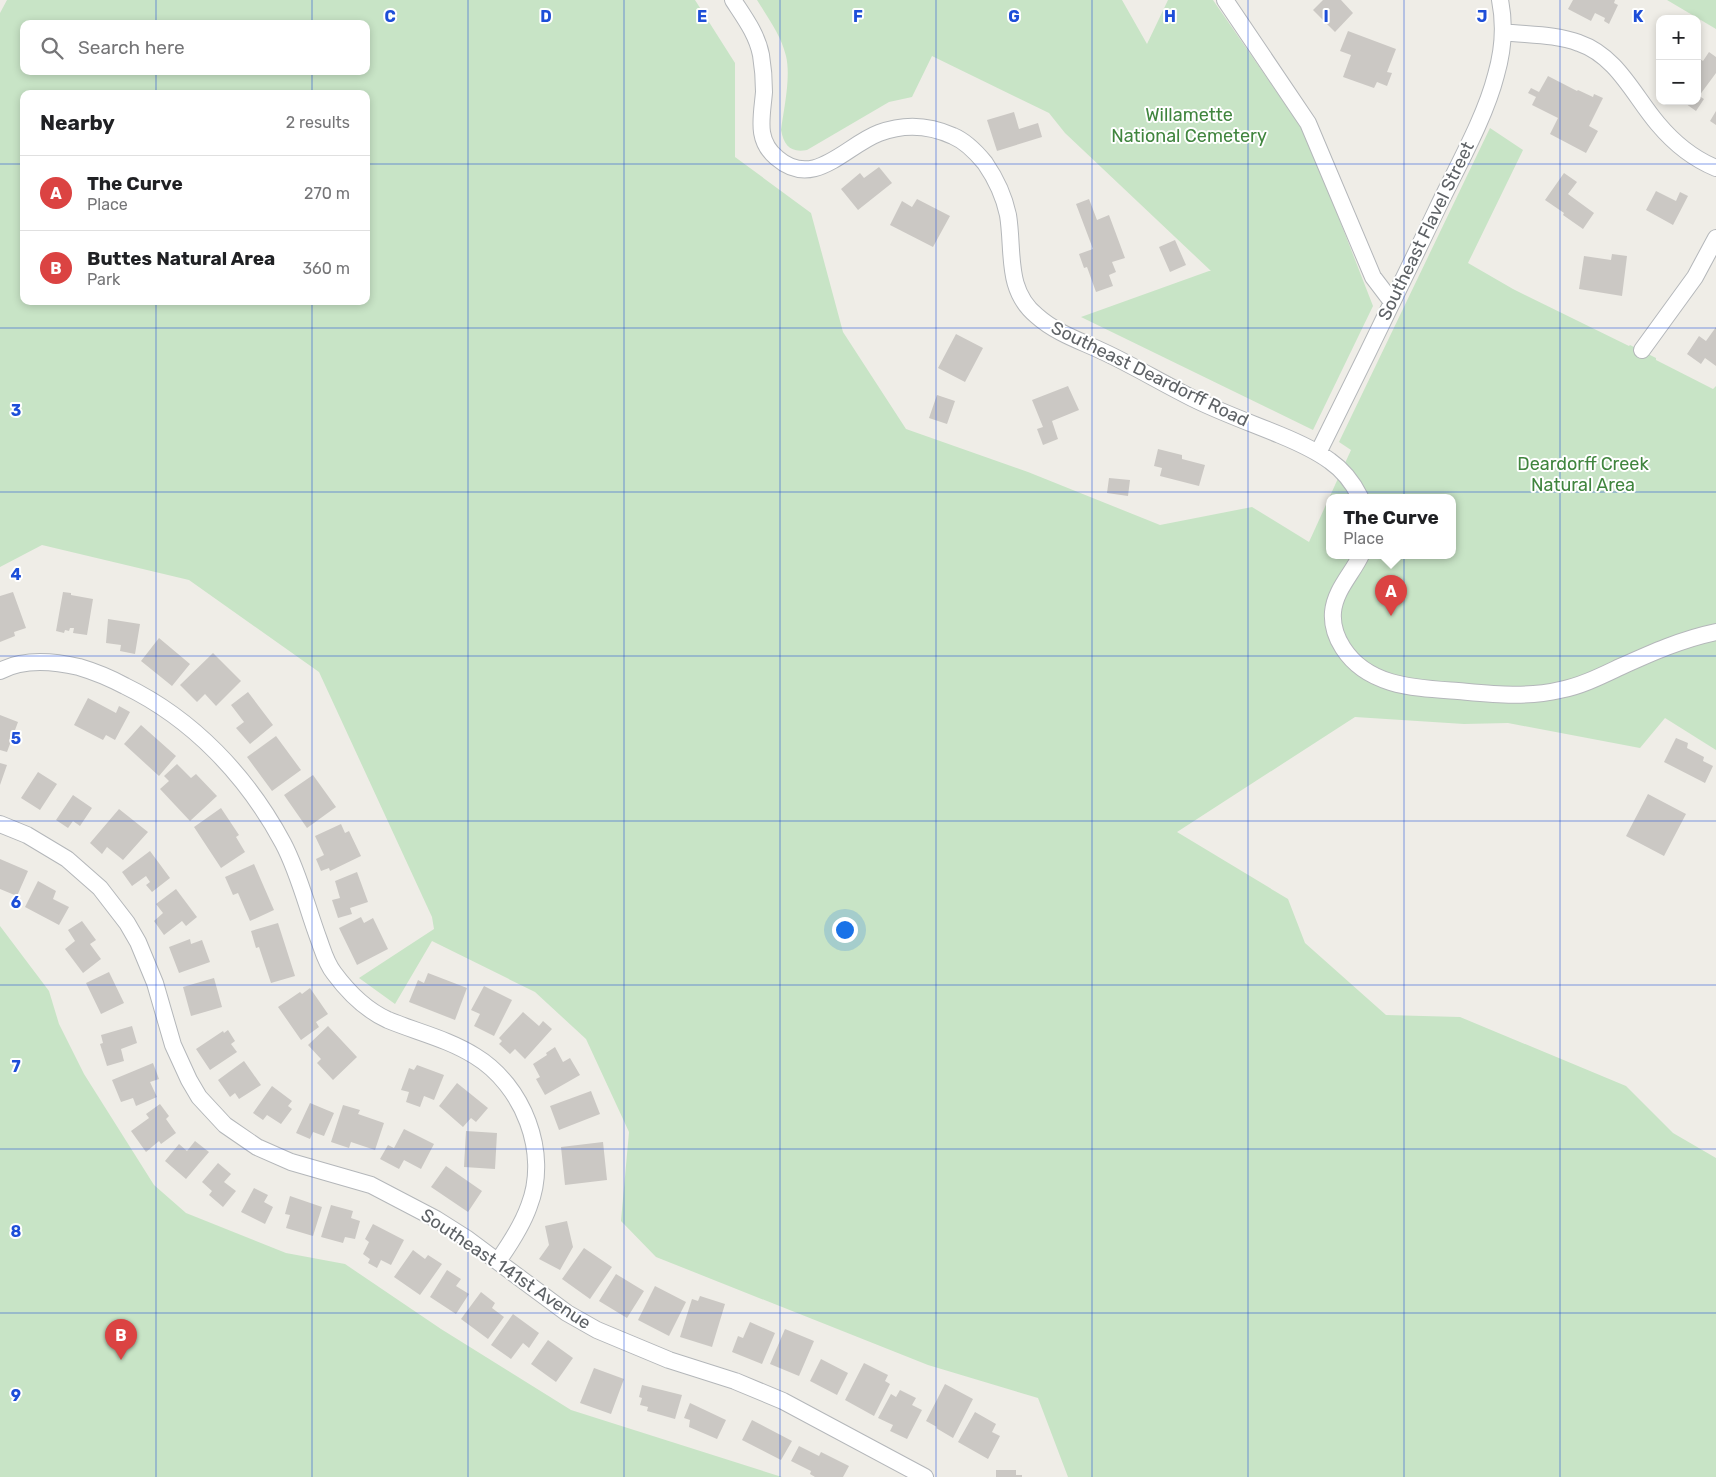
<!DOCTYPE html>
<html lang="en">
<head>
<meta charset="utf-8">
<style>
  :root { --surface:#fff; --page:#f6f6f6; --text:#202124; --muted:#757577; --line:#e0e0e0; --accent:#db4342 }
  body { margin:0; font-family:Rubik,sans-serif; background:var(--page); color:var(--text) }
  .controls { position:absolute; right:15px; top:15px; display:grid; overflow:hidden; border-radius:10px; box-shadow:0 2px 8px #0003 }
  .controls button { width:45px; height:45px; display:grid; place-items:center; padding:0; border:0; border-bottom:1px solid var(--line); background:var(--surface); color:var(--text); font:25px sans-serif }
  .you { position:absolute; left:844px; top:929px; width:18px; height:18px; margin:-12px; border:4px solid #fff; border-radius:50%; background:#1a73e8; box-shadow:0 0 0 8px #1a73e833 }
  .badge { display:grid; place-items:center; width:32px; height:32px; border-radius:50%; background:var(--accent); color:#fff; font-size:16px; font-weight:700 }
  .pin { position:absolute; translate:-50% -41px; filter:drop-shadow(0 1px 2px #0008) }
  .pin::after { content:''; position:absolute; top:26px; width:18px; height:15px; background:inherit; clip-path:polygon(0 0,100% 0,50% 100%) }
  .popup { position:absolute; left:1326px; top:494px; width:130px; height:65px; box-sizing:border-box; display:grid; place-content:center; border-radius:10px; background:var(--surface); filter:drop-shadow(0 1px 4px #0005); font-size:16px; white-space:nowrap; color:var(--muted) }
  .popup b { font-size:19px; color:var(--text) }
  .popup::after { content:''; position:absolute; left:50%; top:100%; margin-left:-10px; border:10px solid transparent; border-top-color:var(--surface) }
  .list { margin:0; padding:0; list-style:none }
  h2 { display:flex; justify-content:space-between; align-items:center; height:65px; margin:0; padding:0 20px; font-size:21px }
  h2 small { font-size:16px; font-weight:400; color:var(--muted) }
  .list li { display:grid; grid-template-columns:32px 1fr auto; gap:15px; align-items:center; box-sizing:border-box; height:75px; padding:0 20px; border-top:1px solid var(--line) }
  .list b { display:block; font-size:19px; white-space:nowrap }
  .list p { margin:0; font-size:16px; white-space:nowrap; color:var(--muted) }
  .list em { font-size:16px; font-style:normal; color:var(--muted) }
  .icon { flex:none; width:28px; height:28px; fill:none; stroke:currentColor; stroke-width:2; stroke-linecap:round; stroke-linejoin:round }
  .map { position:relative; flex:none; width:1716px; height:1477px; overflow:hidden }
  .search { position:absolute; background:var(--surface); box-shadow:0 2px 8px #0003; left:20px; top:20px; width:350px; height:55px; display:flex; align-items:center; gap:12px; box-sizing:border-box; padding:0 18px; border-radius:10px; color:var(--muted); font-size:19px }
  .panel { position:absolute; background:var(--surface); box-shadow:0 2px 8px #0003; left:20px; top:90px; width:350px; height:215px; border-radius:10px }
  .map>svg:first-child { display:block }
  .green { fill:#c8e4c6; fill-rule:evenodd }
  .building { fill:#cbc8c4 }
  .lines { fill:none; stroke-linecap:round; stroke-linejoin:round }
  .minor-casing { stroke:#b4b7ba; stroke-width:18 }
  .minor { stroke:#fff; stroke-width:16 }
  .grid { fill:none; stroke:#1d4ed8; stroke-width:1; stroke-opacity:0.55 }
  .labels { text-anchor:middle; stroke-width:4; stroke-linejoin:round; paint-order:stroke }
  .park-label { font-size:18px; fill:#40853e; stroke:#fff }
  .street-label { font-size:18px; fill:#5e6266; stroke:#fff }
  .grid-label { font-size:16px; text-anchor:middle; font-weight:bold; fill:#1d4ed8; stroke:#fff; stroke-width:4; stroke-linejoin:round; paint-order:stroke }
</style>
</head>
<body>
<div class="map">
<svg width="1716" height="1477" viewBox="0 0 1716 1477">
  <rect width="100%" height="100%" fill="#efede7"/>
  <!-- green -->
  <path class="green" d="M7 0H695L735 63V157L811 213 843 332 906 429 1028 472 1160 525 1252 507 1309 542 1351 450 1339 442 1490 128 1523 150 1468 263 1513 289 1629 346 1630 345 1656 358V360L1713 389 1716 386V750L1665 718 1640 748 1508 723 1464 724 1355 717 1177 832 1288 899 1305 943 1386 1015 1460 1017 1626 1086 1673 1133 1716 1158V1477H1068L1038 1398 928 1365 656 1257 621 1221 629 1132 586 1039 535 992 432 941 395 1004 359 978 434 929 432 917 319 672 189 580 42 545 0 567V13ZM24 24H366V71H24ZM24 94H366V301H24ZM1330 497H1452V555H1330Z
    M757 0H1122L1147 44 1168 0H1213L1307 136 1373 306 1313 430 1081 317 1209 271H1211L1065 133 1049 113 932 56 912 97 889 102 807 150C791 153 784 146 781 130 784 108 791 77 786 56 781 35 768 18 757 0Z
    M1667 0H1716V29Z
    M0 926 49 991 59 1024 84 1074 154 1185 186 1213 286 1253 345 1264 441 1329 571 1410 782 1477H0Z"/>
  <!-- building -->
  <path class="building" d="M1323 0H1341L1353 13 1335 32 1313 10Z
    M1573 0H1615L1614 3 1618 5 1609 24 1604 21 1605 18 1595 13 1591 21 1568 9Z
    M1348 31 1396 49 1387 72 1392 73 1387 86 1377 82 1374 88 1343 77 1351 55 1340 51Z
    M1709 52 1716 57V73L1699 96 1704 99 1696 111 1682 101H1697V57L1703 61Z
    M1548 76 1577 91 1578 90 1593 97 1594 94 1603 98 1589 126 1598 131 1586 153 1550 134 1558 118 1532 105 1536 97 1528 93 1531 88 1539 92Z
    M1716 111V125L1710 121Z
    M1014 112 1019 129 1038 123 1042 137 997 151 987 120Z
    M879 167 892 183 858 210 841 189 860 173 864 178Z
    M1564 173 1577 182 1568 194 1594 213 1583 229 1563 215 1564 213 1545 200Z
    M1656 191 1676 201 1680 192 1688 196 1673 225 1646 210Z
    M917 199 950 216 933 247 890 225 902 201 912 207Z
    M1089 199 1097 220 1109 215 1125 258 1112 262 1116 272 1109 275 1113 286 1096 292 1087 267 1084 268 1079 254 1093 249 1076 204Z
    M1175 240 1186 265 1170 272 1159 247Z
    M1612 254 1627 256 1622 296 1579 289 1584 256 1611 260Z
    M1716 327V366L1705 358 1701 364 1687 354 1699 336 1706 341Z
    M956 334 983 348 965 382 938 368Z
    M1068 386 1079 410 1052 421 1058 439 1043 445 1037 429 1043 427 1032 400Z
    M937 395 955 401 947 424 929 418Z
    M1158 449 1182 455V459L1205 465 1199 486 1160 476 1162 468 1154 466Z
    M1109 478 1130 480 1128 496 1107 493Z
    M13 592 26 628 14 632 15 636 0 642V596Z
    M63 592 71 593V595L93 599 87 635 73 633 74 628H70L69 631 65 630 64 633 56 631Z
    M108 619 140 624 135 654 120 651 121 645 106 643Z
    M159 638 190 664 172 686 141 661Z
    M213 653 241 681 216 706 205 694 197 702 180 685Z
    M248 692 273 725 250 744 236 728 244 722 231 705Z
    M88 698 116 713 119 706 130 712 115 740 106 735 103 740 74 725Z
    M0 715 18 722 7 752 0 750Z
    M141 725 176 756 159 776 124 744Z
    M276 736 301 770 272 791 247 757Z
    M1676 738 1688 743 1687 748 1704 757 1703 761 1713 766 1705 783 1664 762Z
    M0 763 7 765 0 785Z
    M177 764 191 778 196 774 217 796 190 821 160 789 169 781 164 776Z
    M38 772 57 784 40 810 21 798Z
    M313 775 336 807 307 828 284 795Z
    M1648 794 1686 814 1664 856 1626 836Z
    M73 795 92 808 80 826 73 821 68 828 56 820Z
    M221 808 239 835 236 837 245 852 221 868 194 827Z
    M119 809 148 832 123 860 107 847 102 854 90 843Z
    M341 824 345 833 349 831 361 856 330 871 329 868 321 871 316 859 324 855 315 836Z
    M150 851 170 878 152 892 146 885 150 882 146 876 132 886 122 872Z
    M0 859 28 871 17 896 0 889Z
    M254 864 274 910 250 921 238 893 233 895 225 877Z
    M357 872 368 902 350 908 352 914 338 918 332 900 340 898 335 881Z
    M38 881 56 891 53 899 69 907 59 925 25 907Z
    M176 889 197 917 186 926 182 921 164 935 154 921 163 913 156 904Z
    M361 917 364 923 373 918 388 949 357 965 339 928Z
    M82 921 96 940 90 944 101 959 83 973 65 949 75 941 68 930Z
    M278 923 295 976 271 983 259 947 256 948 251 931Z
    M190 939 191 944 202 940 210 962 179 973 169 947Z
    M109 972 124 1003 101 1014 86 983Z
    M428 973 467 988 455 1020 409 1002 418 980 424 983Z
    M214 978 222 1007 191 1016 183 987Z
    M484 986 512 1000 494 1036 474 1026 480 1014 471 1010Z
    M310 988 328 1014 316 1022 319 1027 301 1040 278 1007 300 992 302 994Z
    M523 1012 539 1026 543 1021 552 1029 525 1059 515 1049 510 1054 499 1044 502 1041 499 1038Z
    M132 1026 137 1043 121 1049 124 1061 107 1066 100 1044 103 1043 101 1035Z
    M328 1026 357 1057 333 1080 317 1063 321 1059 308 1045Z
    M228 1030 235 1041 231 1044 237 1052 210 1070 196 1049 223 1031 224 1033Z
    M555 1047 563 1062 570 1058 580 1075 545 1095 536 1079 540 1077 533 1064 547 1055 546 1053Z
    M244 1061 261 1085 239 1099 235 1093 230 1097 218 1080Z
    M153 1063 159 1079 150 1082 157 1097 136 1106 133 1098 121 1102 112 1080Z
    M417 1065 444 1075 434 1100 424 1096 420 1107 406 1102 409 1092 401 1090 409 1068 414 1070Z
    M457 1083 488 1108 476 1122 471 1118 463 1127 439 1106Z
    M272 1086 292 1101 288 1106 292 1109 281 1124 267 1115 263 1120 253 1113Z
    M591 1091 600 1114 559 1130 550 1106Z
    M310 1103 334 1113 324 1136 313 1132 310 1139 296 1133Z
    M160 1104 169 1116 166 1119 176 1133 161 1144 159 1141 146 1152 131 1131 149 1118 146 1114Z
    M343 1105 360 1110 358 1114 384 1123 375 1150 351 1142 349 1148 331 1142Z
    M404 1129 434 1144 421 1169 404 1160 399 1169 380 1159 388 1145 394 1148Z
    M466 1131 497 1133 495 1169 464 1167Z
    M195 1141 209 1152 186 1179 165 1161 179 1144 187 1151Z
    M603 1142 607 1180 565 1185 561 1147Z
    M218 1163 231 1174 224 1182 236 1191 223 1207 209 1195 212 1191 202 1182Z
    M446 1166 482 1191 468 1212 431 1187Z
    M254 1188 268 1195 264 1202 273 1207 265 1224 241 1212Z
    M290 1196 322 1207 313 1236 286 1228 290 1215 285 1214Z
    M331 1205 353 1211 351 1218 360 1221 355 1239 345 1237 343 1243 321 1237Z
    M567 1221 573 1247 560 1270 539 1259 549 1245 545 1226Z
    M373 1224 404 1240 391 1265 381 1260 377 1268 368 1263 370 1259 363 1254 369 1242 365 1239Z
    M584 1248 612 1267 590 1299 562 1279Z
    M413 1250 425 1259 428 1255 442 1264 420 1295 394 1277Z
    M447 1270 461 1279 456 1286 469 1294 456 1314 430 1297Z
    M616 1274 644 1291 627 1318 599 1301Z
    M655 1286 686 1302 669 1336 638 1320Z
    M481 1292 495 1303 492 1308 504 1317 488 1339 461 1319Z
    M700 1296 725 1304 712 1347 680 1337 692 1299 698 1301Z
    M513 1314 539 1333 529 1348 523 1343 511 1359 491 1345Z
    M750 1322 775 1333 762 1364 732 1352 738 1336 743 1338Z
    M785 1329 814 1341 799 1376 770 1364Z
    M548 1340 573 1358 556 1382 531 1364Z
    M821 1359 848 1373 837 1395 810 1381Z
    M864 1363 888 1375 885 1381 890 1384 874 1416 845 1400Z
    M594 1368 624 1379 611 1414 580 1403Z
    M945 1384 973 1399 953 1438 936 1428 937 1427 926 1421Z
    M642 1385 682 1395 675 1419 647 1411 648 1407 640 1405 642 1398 639 1397Z
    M900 1390 916 1398 912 1405 922 1410 907 1439 890 1431 893 1425 878 1418 891 1394 896 1397Z
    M690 1403 726 1420 717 1439 689 1427 690 1420 684 1418Z
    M975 1412 996 1424 992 1432 1000 1436 988 1459 958 1442Z
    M752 1420 792 1441 781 1460 742 1440Z
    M799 1446 819 1456 821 1452 849 1466 843 1477H815L810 1474 811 1471 791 1461Z
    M996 1470H1016V1475H1022V1477H996Z"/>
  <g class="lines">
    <!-- minor casing -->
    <g class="minor-casing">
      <path id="minor" d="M733 0C744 17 757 34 761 55 763 67 764 80 764 92 762 117 755 140 777 158 814 190 845 146 879 133 903 124 929 125 953 136 965 141 976 152 985 163 996 179 1004 196 1008 215 1014 252 1005 290 1037 316 1056 333 1081 341 1104 352 1134 366 1162 383 1192 398 1220 412 1251 423 1280 435 1297 442 1315 450 1330 461 1343 470 1353 483 1360 497
        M1225 0 1308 123 1373 277 1392 302
        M1503 32C1528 35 1556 34 1579 43 1617 56 1634 96 1658 124 1674 143 1694 159 1716 168
        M1642 350 1695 277 1716 238
        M1318 453C1359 371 1399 289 1438 207 1457 167 1485 118 1496 75 1503 51 1505 25 1500 0
        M1361 555C1352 574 1335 590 1333 612 1332 624 1336 637 1343 648 1368 687 1416 688 1458 691 1492 694 1526 698 1560 690 1581 686 1601 676 1620 667 1651 653 1682 639 1716 632
        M0 671C24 658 53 661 79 667 96 672 110 678 125 686 193 719 247 776 283 843 299 873 307 908 319 940 323 951 326 963 334 973 348 992 366 1010 388 1020 417 1032 448 1039 475 1056 523 1085 550 1153 529 1206 522 1226 510 1244 498 1261
        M0 824 27 835 67 859 100 888 127 923 138 942 155 983 173 1045 189 1080 199 1097 225 1125 257 1147 291 1162 371 1185 436 1219 466 1238 567 1313 597 1330 669 1360 735 1381 783 1401 925 1477"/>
    </g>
    <!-- minor -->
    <use href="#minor" class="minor"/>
  </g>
  <!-- grid -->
  <path class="grid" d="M156 0V24M312 0V24M468 0V1477M624 0V1477M780 0V1477M936 0V1477M1092 0V1477M1248 0V1477M1404 0V1477M1560 0V1477M156 71V94M312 71V94M0 164H24M366 164H1716M156 301V1477M312 301V1477M0 328H1716M0 492H1716M0 656H1716M0 821H1716M0 985H1716M0 1149H1716M0 1313H1716"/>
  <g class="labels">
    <!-- park labels -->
    <g class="park-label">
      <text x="1189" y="121">Willamette<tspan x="1189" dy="21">National Cemetery</tspan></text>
      <text x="1583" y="470">Deardorff Creek<tspan x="1583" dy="21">Natural Area</tspan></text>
    </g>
    <!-- street labels -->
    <g class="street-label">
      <text transform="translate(1426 231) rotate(-64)" y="6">Southeast Flavel Street</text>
      <text transform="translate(1150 374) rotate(26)" y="6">Southeast Deardorff Road</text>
      <text transform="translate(506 1269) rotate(34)" y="6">Southeast 141st Avenue</text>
    </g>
  </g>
  <g class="grid-label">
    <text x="390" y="22">C</text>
    <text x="546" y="22">D</text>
    <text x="702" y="22">E</text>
    <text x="858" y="22">F</text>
    <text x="1014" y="22">G</text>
    <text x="1170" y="22">H</text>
    <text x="1326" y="22">I</text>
    <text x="1482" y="22">J</text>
    <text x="1638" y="22">K</text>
    <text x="16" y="416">3</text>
    <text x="16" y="580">4</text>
    <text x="16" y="744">5</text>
    <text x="16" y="908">6</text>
    <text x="16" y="1072">7</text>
    <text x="16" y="1237">8</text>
    <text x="16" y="1401">9</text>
  </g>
</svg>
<div class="controls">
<button>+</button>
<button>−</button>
</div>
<div class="you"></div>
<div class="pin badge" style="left:1391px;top:616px">A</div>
<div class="popup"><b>The Curve</b>Place</div>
<div class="pin badge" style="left:121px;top:1360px">B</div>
<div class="search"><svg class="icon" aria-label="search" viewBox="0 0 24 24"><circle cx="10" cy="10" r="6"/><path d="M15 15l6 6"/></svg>Search here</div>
<section class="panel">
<h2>Nearby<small>2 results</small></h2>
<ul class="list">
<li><span class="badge">A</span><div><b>The Curve</b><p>Place</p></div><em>270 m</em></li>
<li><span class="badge">B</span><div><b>Buttes Natural Area</b><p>Park</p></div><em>360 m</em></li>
</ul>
</section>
</div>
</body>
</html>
